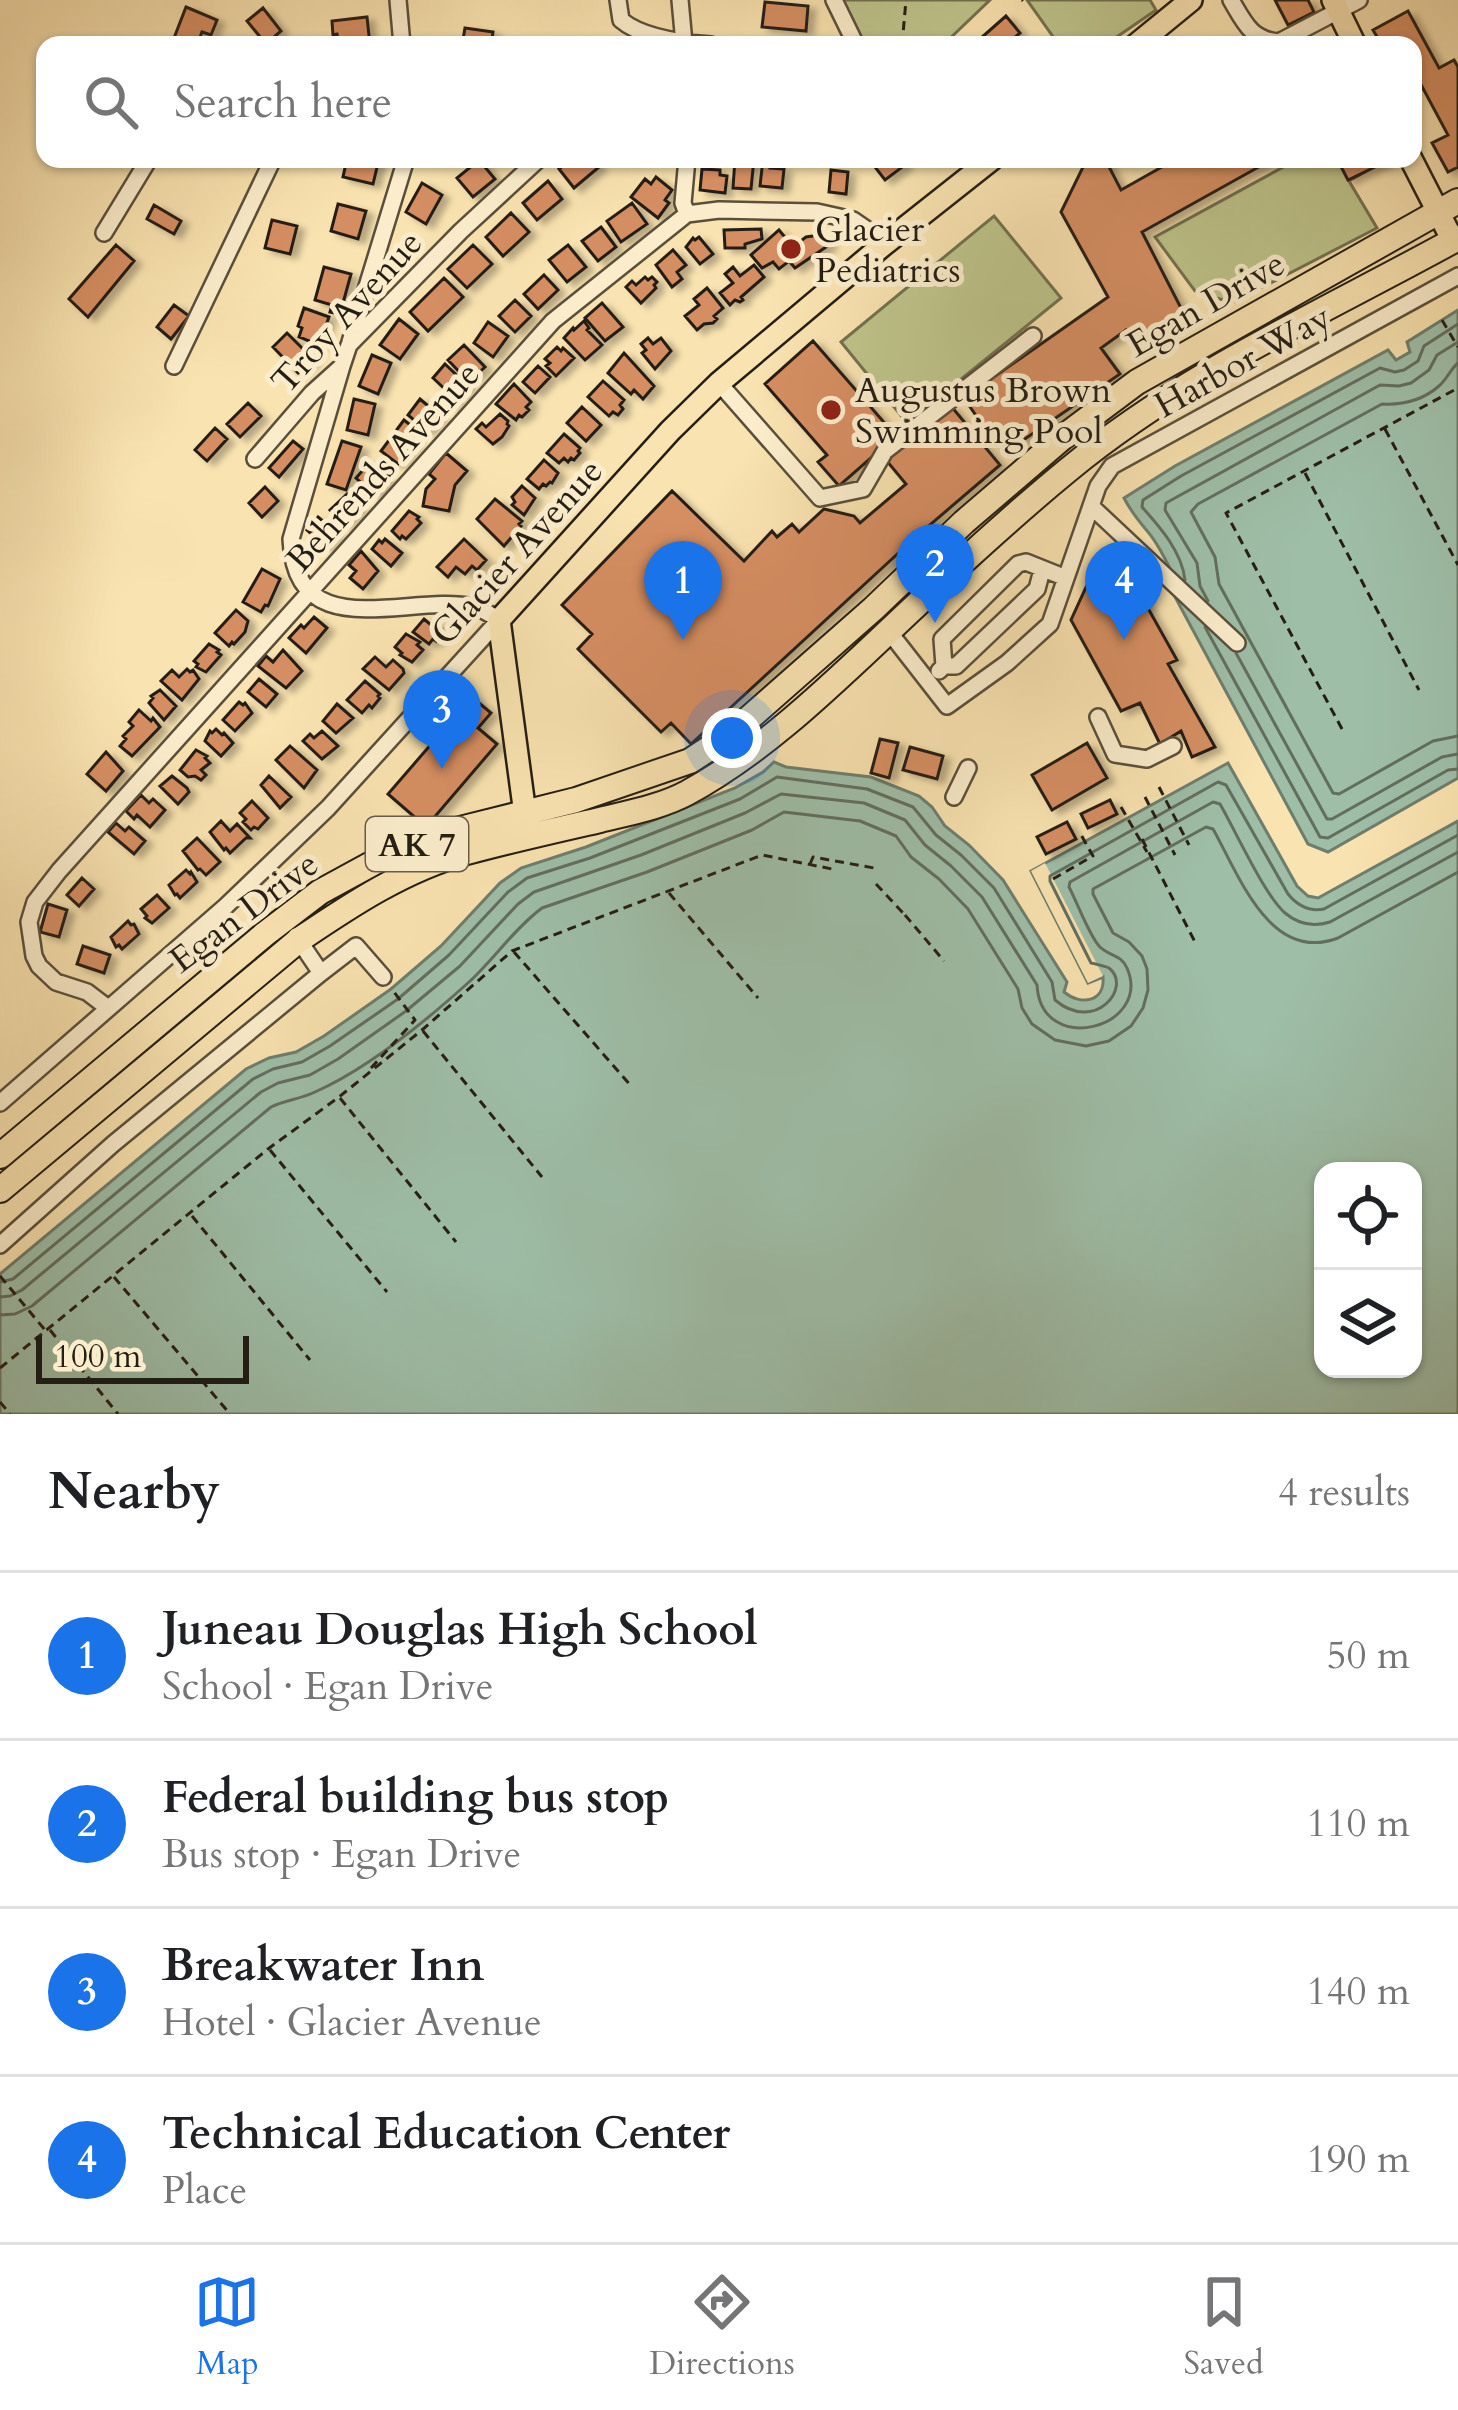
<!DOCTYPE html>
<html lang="en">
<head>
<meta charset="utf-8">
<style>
  :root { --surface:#fff; --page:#f6f6f6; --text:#202124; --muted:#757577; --line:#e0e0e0; --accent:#1a73e8 }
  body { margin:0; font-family:Cardo,serif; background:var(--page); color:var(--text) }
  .controls { position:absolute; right:36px; bottom:36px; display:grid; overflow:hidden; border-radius:24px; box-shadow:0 3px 9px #0004 }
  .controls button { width:108px; height:108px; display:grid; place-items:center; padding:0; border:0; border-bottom:3px solid var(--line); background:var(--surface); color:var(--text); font:60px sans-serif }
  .scale { position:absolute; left:36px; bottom:30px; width:213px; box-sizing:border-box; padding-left:12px; border:6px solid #251e14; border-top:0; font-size:33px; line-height:42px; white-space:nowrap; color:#251e14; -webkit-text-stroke:9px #fbedcc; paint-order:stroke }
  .you { position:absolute; left:732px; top:738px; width:42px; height:42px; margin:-30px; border:9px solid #fff; border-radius:50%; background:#1a73e8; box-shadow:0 0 0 18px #1a73e833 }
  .badge { display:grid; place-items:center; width:78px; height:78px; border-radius:50%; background:var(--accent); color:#fff; font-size:39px; font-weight:700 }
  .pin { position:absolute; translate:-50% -99px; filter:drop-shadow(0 3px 6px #0008) }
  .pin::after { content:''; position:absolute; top:63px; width:42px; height:36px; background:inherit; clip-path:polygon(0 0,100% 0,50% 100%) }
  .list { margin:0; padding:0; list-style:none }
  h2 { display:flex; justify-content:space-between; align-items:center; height:156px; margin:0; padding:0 48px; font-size:51px }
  h2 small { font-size:39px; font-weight:400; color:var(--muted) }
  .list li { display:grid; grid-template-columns:78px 1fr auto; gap:36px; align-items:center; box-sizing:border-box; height:168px; padding:0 48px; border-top:3px solid var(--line) }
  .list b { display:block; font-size:45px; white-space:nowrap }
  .list p { margin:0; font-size:39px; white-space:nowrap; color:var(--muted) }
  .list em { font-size:39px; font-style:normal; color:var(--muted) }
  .icon { flex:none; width:66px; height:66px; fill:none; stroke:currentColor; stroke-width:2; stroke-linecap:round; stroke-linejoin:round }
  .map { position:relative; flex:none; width:1458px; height:1414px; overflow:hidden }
  .search { position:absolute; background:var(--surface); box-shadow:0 3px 9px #0004; left:36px; right:36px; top:36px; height:132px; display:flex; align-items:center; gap:30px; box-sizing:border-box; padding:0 42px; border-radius:24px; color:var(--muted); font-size:45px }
  .sheet { height:828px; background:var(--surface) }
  nav { display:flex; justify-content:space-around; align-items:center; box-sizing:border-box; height:168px; border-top:3px solid var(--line); background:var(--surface); font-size:33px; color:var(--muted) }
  nav a { display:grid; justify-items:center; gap:6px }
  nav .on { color:var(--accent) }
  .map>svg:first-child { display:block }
  .green { fill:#bec48b; stroke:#727150; stroke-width:3 }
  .water { fill:#9ebea8; stroke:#6e7e6d; stroke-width:3; fill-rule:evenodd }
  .pier { fill:#f9e3b0 }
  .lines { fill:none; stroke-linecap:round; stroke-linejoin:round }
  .shore { stroke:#626e5e; stroke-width:3 }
  .building { fill:#d58e62; stroke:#251e14; stroke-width:3; filter:url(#shadow) }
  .minor-casing { stroke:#5a4f3b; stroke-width:20 }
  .major-casing { stroke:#251e14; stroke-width:26 }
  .highway-casing { stroke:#251e14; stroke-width:28 }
  .path { stroke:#251e14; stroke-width:3; stroke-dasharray:9 6; stroke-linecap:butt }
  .minor { stroke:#fbedcc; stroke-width:15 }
  .major { stroke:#f9e3b0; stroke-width:21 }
  .highway { stroke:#f9e3b0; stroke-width:24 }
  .poi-dot { fill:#8f2418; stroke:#fbedcc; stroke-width:4.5 }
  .labels { text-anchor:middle; stroke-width:10; stroke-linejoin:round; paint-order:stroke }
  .shield { fill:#fbedcc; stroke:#655c4b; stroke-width:3 }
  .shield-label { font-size:33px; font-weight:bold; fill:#251e14 }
  .poi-label { font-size:36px; fill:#251e14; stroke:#fbedcc; text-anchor:start }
  .street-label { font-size:36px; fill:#251e14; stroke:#fbedcc }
</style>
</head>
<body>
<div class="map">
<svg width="1458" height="1414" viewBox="0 0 1458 1414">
  <defs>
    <filter id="shadow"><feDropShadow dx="7" dy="4" stdDeviation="3" flood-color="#0004"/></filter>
  </defs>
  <rect width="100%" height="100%" fill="#f9e3b0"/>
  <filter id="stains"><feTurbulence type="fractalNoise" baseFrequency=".00167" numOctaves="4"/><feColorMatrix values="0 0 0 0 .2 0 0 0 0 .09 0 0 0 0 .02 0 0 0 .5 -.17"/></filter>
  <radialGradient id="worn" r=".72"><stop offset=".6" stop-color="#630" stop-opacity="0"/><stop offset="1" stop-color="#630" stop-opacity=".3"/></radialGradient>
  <!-- green -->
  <path class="green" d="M843 0H990L943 45 863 42Z
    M1027 0H1150L1156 10 1105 45H1059Z
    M1298 159H1388L1349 181 1377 228 1232 303 1195 291 1155 237Z
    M994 216 1061 298 907 423 841 342Z"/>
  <!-- water -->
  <path class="water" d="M1458 310V778L1328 852 1308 844 1167 582 1174 577C1167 562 1159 545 1148 532 1138 520 1131 512 1124 498L1175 466 1388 350 1396 360 1410 352 1407 342Z
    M774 762 786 767 871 777 919 796 932 807 945 826 969 845 1003 880 1067 982 1064 992C1081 1006 1105 1002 1103 977L1088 983 1031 871 1228 763 1297 886 1308 896 1318 898 1458 821V1414H0V1274L246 1069 269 1058 296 1052 324 1036 391 989 441 946 500 883 521 868 586 847 735 788 763 772ZM1323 1171H1413V1369H1323Z"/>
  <!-- pier -->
  <path class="pier" d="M1045 863 1103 976 1088 983 1031 871Z"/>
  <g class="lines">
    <!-- shore -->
    <path class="shore" d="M1458 363C1450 370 1447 379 1439 386 1422 401 1403 405 1382 404L1198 504 1191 512 1215 557 1219 584 1333 793 1339 794 1433 741 1458 736
      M1185 580C1182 552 1160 527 1142 507L1143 500 1181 476 1380 368 1395 372 1404 370 1418 361 1424 346 1458 324
      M1208 601 1200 586 1197 563 1165 510 1166 503 1380 385 1399 386 1411 383 1429 370 1437 355 1458 342
      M1205 627 1320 837 1328 838 1448 770 1458 769
      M1236 653 1327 819H1332L1442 757 1458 754
      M0 1282 13 1279 253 1079 273 1069 302 1062 330 1046 398 999 449 955 508 892 527 878 590 858 740 799 777 777 867 789 913 807 936 835 961 855 994 888 1052 982 1055 1000C1095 1034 1133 987 1109 968 1108 967 1092 963 1091 963L1050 881V876L1218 782 1226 785 1288 894C1297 905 1309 912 1324 909L1458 835
      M0 1297 10 1296 22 1290 261 1092 278 1083 310 1075 338 1059 406 1011 460 966 518 904 534 892 641 855 745 813 781 794 864 803 905 820 925 845 951 866 982 897 1037 985C1041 1058 1153 1028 1127 968 1121 954 1108 956 1099 946 1088 933 1078 904 1069 887L1070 882 1213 802 1220 804C1235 830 1265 896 1285 913 1298 924 1314 927 1330 922L1458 852
      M0 1315 15 1314 32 1306 271 1107C285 1100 301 1099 315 1092 367 1069 427 1020 469 982 495 958 514 929 542 908L647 872 752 830 784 812 860 821 896 836 911 857 939 879 968 909 1018 989 1022 1008 1032 1024 1055 1040 1086 1046 1109 1041 1131 1026 1143 1008 1148 990 1147 969 1142 956 1129 942 1113 933 1093 894V889L1206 827 1213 829C1239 875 1270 964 1338 938L1458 872"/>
  </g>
  <!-- building -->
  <path class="building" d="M1275 0H1308L1314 12 1288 25Z
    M765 2 808 6 806 31 762 27Z
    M186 7 217 20 211 35 202 32 197 45 174 38Z
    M263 8 281 31 266 44 247 21Z
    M1408 11 1439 68 1454 60 1458 67V167L1448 172 1432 143 1448 135 1418 79 1413 82V45H1382L1373 30Z
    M1006 16 1020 33 1013 39 1016 43 1014 45H973Z
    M367 17 370 45H339L337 34 333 35 332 21Z
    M465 28 493 32 491 45H462Z
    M347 159H379L373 184 343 177Z
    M571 159H592L599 167 574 188 559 169Z
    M735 159H754L751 189 733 188Z
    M763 159H771L770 168 784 169 782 188 760 186Z
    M885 159H901L905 165 885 180 875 167Z
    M1094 159H1105L1121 190 1176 159H1273L1142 232 1183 312 1132 342 1126 330 1101 348 1120 374 1019 443 1013 435 997 446 964 398 1108 297 1061 212 1084 165Z
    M1337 159H1389V160L1348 180Z
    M479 160 495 179 473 197 457 178Z
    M702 169 720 170V175L727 176 725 193 700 190Z
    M831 170 848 172 846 194 829 192Z
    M656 177 672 190 665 200 669 203 658 218 631 197 645 179 651 184Z
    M548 181 562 199 537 220 523 203Z
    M422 183 442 195 426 224 406 212Z
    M632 203 647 224 621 242 607 221Z
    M338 204 366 211 358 239 331 231Z
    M154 205 181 221 174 234 147 219Z
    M511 213 529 232 503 256 486 237Z
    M272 220 297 226 290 254 265 248Z
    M601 227 616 247 598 261 582 241Z
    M761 229 762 239 745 244V248H725L724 230Z
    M779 230 793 247 806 237 827 234 829 245 795 268 789 261 779 269 773 262 762 268 751 255Z
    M699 237 713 254 700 264 686 247 693 238 695 240Z
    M116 245 134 261 88 317 69 299Z
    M473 245 492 264 467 288 448 269Z
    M568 245 586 267 567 282 549 260Z
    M673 250 686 265 677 272 682 279 672 287 656 265Z
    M754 265 764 277 741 297 743 300 740 302 735 300 730 305 720 293 733 283 725 274 733 267 740 276Z
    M324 267 351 274 340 314 330 312 332 305 315 300Z
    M544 275 558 290 538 309 524 294Z
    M645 277 648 280 652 277 657 282 654 285 656 288 641 303 626 287 632 281 636 285Z
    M444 278 463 297 428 331 410 312Z
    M707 288 723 308 714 316 717 319 713 323 704 324 697 330 685 316 699 305 694 299Z
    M515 300 531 316 515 332 499 316Z
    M602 303 623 327 605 341 585 318Z
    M174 305 189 316 171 339 157 327Z
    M304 308 329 317 319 345 299 337 302 328 298 326Z
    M399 319 418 334 400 359 380 345Z
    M584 321 589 328 587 330 602 345 585 360 564 338 573 328 574 330Z
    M488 322 508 336 493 357 474 343Z
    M287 333 313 359 298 373 273 347Z
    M648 338 653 344 661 338 671 351 655 369 642 353 646 350 641 344Z
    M813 341 896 436 839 486 818 462 827 455 765 384Z
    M464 345 485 367 469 382 448 360Z
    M557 347 561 351 563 348 574 358 556 376 546 366 550 363 545 359Z
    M624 353 654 386 643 399 634 390 631 394 608 373Z
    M372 355 391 363 378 394 359 386Z
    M445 364 468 386 449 406 442 400 449 393 433 378Z
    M538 366 550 377 535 393 523 382Z
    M603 381 624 400 620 405 623 409 618 415 613 412 609 416 588 397Z
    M514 384 531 402 526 407 529 410 522 417 519 415 516 420 496 404Z
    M354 399 375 404 368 435 347 430Z
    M420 399 440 416 427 431 408 415Z
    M248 403 261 416 240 437 227 424Z
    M951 406 1000 465 918 535 691 744 671 723 661 732 578 649 592 634 562 605 672 491 744 561 772 531 777 537 792 524 799 532 824 509 854 516 860 523 906 484 886 460Z
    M582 407 601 425 586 441 567 423Z
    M500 414 508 421 507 424 509 426 502 437 493 444 476 429 482 423 486 427Z
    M404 420 418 431 412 439 415 442 398 464 381 451Z
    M215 428 227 439 207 461 195 450Z
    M564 434 580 448 578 451 580 453 574 460 571 458 568 462 564 458 559 463 547 453Z
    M293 441 303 449 279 477 269 468Z
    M342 441 361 447 346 490 327 484Z
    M446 453 467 471 455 485 449 511 423 506 426 489 435 479 429 474Z
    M544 460 558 473 552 483 550 482 546 486 543 484 539 489 527 479Z
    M370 462 388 478 374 494 356 478Z
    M522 486 535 498 524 515 512 505 515 502 512 497Z
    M265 487 278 501 262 517 249 503Z
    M347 494 360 507 343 524 330 510Z
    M495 499 522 521 519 524 521 526 504 546 477 519Z
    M409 511 419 517 417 519 421 523 406 539 402 536 400 539 392 531Z
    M318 517 336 532 325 546 307 530Z
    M385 539 402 553 391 566 372 549 379 540 382 543Z
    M464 539 486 560 477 570 472 566 465 574 456 567 448 577 437 567Z
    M361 551 378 571 363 589 350 578 356 571 349 565Z
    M1116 551 1177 660 1168 664 1215 747 1192 757 1181 731 1160 744 1140 703 1121 711 1071 620 1098 561Z
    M262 569 280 579 268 606 265 605 261 612 243 602Z
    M236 610 248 621 245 632 234 644 232 642 229 646 215 633Z
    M314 617 327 628 306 653 289 638 301 625 304 628Z
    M424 619 431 625 434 622 442 629 436 641 433 639 429 644 413 632Z
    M406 634 420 642 417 645 423 650 412 662 400 655 402 653 395 647Z
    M209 644 219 650 217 652 221 655 206 672 196 667 198 664 194 661Z
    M283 650 302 671 286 688 258 666 266 656 273 662Z
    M375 657 386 667 393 660 403 669 404 673 389 690 363 669Z
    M187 669 190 672 193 670 199 679 182 700 161 681 172 670 179 677Z
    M259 679 277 694 266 707 248 692Z
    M365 681 380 694 378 696 380 698 372 708 369 705 362 713 347 700Z
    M160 690 176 706 164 720 149 703 153 698 151 696Z
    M472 697 491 713 478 728 497 744 426 827 388 794Z
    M239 702 243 705 245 703 252 713 235 731 223 720Z
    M337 704 353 718 336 733 323 721Z
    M139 710 151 721 153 718 160 727 132 756 120 746 126 739 123 736 133 726 129 722Z
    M216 729 222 735 224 733 233 743 221 756 205 741 210 731 212 733Z
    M322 731 338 746 322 759 303 741 310 734 314 738Z
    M880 739 898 743 889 778 871 773Z
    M1087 743 1107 778 1052 810 1032 775Z
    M290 746 317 770 304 788 276 760Z
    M910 747 943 756 937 779 903 770Z
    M196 750 207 756 205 758 210 763 201 770 206 775 201 780 195 776 188 777 180 770Z
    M106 752 123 771 106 791 87 774Z
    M172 776 187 788 189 792 178 804 160 786Z
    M269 776 291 797 280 808 261 785Z
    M141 795 149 803 153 799 165 810 150 827 137 815 134 819 126 811Z
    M1110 800 1117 814 1088 828 1081 814Z
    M252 801 268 818 258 829 254 827 251 830 243 822 246 819 240 813Z
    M221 821 230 831 237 824 250 838H246L230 853 226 848 224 850 210 832Z
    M1067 822 1076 839 1046 854 1037 837Z
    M116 823 125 831 129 827 145 841 134 854 108 832Z
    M197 838 220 862 206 875 200 869 198 870 183 851Z
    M186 870 190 874 191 872 197 882 180 898 177 894 175 895 169 885Z
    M82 878 94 889 79 906 67 895Z
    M157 895 169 908 152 923 145 918 147 916 141 909Z
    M48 904 67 910 59 937 40 932Z
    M128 921 131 925 134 924 139 934 122 949 119 945 116 947 111 937Z
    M83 946 110 955 104 973 77 964Z"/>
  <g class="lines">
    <!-- minor casing -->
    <g class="minor-casing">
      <path id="minor" d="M398 0 402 45
        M618 0 621 20C642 38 684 43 711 45
        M680 0 684 43
        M834 0 856 45
        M1231 0C1244 22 1251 40 1279 42L1359 0
        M687 214 683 203 687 159
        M104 233 149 159
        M350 342 406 159
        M174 366 273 159
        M719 383 820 498 863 489 885 451 1033 336
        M255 459 312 393 342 366 349 345 461 231 539 159
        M1092 507 1237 643
        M887 629 947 706 1007 663 1050 624 1098 486 1112 466 1458 276
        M944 666 942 639 1018 564 1026 562 1066 578
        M939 671 944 666H956L1037 589 1042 570
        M1098 717 1115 754 1147 759 1173 746
        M954 797 968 768
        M321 973 356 946 383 977
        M108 1008 87 992 56 982 39 966 34 956 29 922 35 902 59 871 553 321 687 214 719 210 817 212 853 220 869 231 882 246
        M0 1103 226 906 328 808 499 620C491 615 483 609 474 607 408 593 295 648 291 539L342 366
        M0 1245 113 1144 321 973 296 936"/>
    </g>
    <!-- major casing -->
    <g class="major-casing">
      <path id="major" d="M1333 0 1355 45
        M1136 45 1191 0
        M1411 159 1453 241
        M527 829 499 620 670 431 719 383 882 246 992 159"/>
    </g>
    <!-- highway casing -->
    <g class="highway-casing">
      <path id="highway" d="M0 1156 265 934 320 892 386 856 456 830 576 800 690 761 731 734 873 609 964 522 1062 438 1137 382 1458 201
        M0 1190 299 940C352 904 405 869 467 852 511 840 556 830 600 820 628 813 661 807 687 793 764 751 828 688 892 628 949 574 1007 520 1068 470 1185 373 1326 311 1458 238"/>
    </g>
    <!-- path -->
    <path class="path" d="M1022 0 1023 1
      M902 45 906 0
      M1442 320 1458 347
      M1385 429 1458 565
      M1305 473 1419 690
      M1342 729 1226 513 1458 388
      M1159 787 1189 845
      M1145 797 1175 855
      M1121 807 1147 852
      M1142 839 1195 942
      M810 864 813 857 874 868
      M1053 879 1093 856 1080 833
      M876 884 903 913
      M669 893 758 998
      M905 915 944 961
      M514 952 632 1087
      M423 1031 542 1177
      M371 1068 415 1020 391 988
      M340 1098 456 1242
      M270 1150 387 1292
      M192 1216 310 1360
      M0 1276 45 1330
      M114 1277 230 1414
      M50 1330 118 1414
      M0 1368 268 1149 339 1097 422 1030 512 951 762 855 832 869
      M0 1402 10 1414"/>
    <!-- minor -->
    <use href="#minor" class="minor"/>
    <!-- major -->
    <use href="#major" class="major"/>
    <!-- highway -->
    <use href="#highway" class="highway"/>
  </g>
  <!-- markers -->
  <g class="poi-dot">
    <circle cx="791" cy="249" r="12"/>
    <circle cx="831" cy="410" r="12"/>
  </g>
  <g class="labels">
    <!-- shield labels -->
    <rect class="shield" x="366" y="817" width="102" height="54" rx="9"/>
    <g class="shield-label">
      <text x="417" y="856">AK 7</text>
    </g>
    <!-- poi labels -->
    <g class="poi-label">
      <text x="815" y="241">Glacier<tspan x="815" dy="41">Pediatrics</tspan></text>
      <text x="855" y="402">Augustus Brown<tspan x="855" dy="41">Swimming Pool</tspan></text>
    </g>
    <!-- street labels -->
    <g class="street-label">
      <text transform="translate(1205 303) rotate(-30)" y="13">Egan Drive</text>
      <text transform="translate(346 311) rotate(-48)" y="13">Troy Avenue</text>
      <text transform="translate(1242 360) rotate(-29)" y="13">Harbor Way</text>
      <text transform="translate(382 466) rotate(-48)" y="13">Behrends Avenue</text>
      <text transform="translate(516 551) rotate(-48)" y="13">Glacier Avenue</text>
      <text transform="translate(243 911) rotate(-37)" y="13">Egan Drive</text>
    </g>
  </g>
  <rect width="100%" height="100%" filter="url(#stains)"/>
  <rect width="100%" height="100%" fill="url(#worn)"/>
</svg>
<div class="controls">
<button><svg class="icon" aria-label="locate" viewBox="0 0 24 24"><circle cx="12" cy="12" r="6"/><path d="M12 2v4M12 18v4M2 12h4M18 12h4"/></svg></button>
<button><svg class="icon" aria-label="layers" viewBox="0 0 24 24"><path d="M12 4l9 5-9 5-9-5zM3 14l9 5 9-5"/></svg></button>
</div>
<div class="scale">100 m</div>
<div class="you"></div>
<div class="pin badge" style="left:683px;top:640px">1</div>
<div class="pin badge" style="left:935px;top:623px">2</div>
<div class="pin badge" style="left:442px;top:769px">3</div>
<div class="pin badge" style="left:1124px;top:640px">4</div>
<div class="search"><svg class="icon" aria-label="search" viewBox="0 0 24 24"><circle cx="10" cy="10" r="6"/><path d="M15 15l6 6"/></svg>Search here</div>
</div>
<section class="sheet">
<h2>Nearby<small>4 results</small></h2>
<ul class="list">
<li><span class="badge">1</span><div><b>Juneau Douglas High School</b><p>School · Egan Drive</p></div><em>50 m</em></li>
<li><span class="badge">2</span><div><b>Federal building bus stop</b><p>Bus stop · Egan Drive</p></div><em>110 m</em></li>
<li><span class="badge">3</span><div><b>Breakwater Inn</b><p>Hotel · Glacier Avenue</p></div><em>140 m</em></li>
<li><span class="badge">4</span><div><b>Technical Education Center</b><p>Place</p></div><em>190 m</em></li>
</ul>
</section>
<nav>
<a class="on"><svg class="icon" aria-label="map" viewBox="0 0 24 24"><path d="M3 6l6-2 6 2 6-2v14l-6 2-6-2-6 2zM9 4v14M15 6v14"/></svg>Map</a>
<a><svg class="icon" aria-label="directions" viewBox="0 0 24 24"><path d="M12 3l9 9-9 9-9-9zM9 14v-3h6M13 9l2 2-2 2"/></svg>Directions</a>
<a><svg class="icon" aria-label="saved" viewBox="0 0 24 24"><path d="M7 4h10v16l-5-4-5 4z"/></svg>Saved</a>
</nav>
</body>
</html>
